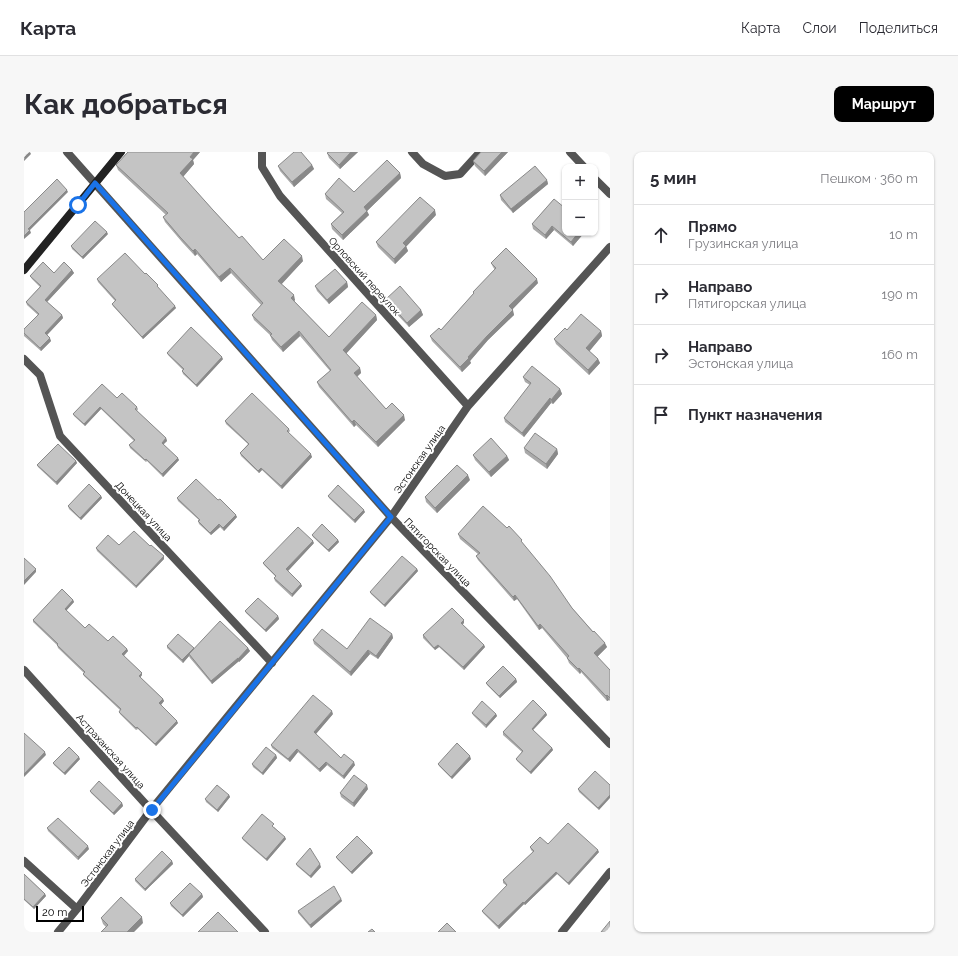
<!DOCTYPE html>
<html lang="ru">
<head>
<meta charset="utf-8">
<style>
  :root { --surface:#fff; --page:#f7f7f7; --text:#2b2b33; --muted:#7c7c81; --line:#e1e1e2; --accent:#000 }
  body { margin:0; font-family:Raleway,sans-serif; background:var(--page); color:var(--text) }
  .controls { position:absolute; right:12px; top:12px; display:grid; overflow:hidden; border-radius:8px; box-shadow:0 1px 3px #0004 }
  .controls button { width:36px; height:36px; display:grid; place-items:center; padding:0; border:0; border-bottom:1px solid var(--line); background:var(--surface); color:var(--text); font:20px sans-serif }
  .scale { position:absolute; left:12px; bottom:10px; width:48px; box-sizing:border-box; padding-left:4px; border:2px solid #000; border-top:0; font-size:11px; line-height:14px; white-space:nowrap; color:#000; -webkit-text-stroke:3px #fff; paint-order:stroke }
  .stop { position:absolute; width:12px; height:12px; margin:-9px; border:3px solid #1a73e8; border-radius:50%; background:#fff }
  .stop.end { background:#1a73e8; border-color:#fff; box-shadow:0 1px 4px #0008 }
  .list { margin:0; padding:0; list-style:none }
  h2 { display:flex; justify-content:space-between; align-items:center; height:52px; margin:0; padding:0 16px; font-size:17px }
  h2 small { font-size:13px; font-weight:400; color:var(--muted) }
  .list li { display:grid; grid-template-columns:26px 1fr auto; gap:12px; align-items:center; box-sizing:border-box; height:60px; padding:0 16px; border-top:1px solid var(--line) }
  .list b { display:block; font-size:15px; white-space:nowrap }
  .list p { margin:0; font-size:13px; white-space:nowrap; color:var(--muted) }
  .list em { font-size:13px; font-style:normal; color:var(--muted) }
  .icon { flex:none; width:22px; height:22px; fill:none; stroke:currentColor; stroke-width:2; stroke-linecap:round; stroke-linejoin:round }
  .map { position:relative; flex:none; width:586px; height:780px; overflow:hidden; border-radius:8px }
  header { display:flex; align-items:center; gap:24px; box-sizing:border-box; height:56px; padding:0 20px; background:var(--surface); border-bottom:1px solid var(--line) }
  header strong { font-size:19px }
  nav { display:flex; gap:22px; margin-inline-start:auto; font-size:14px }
  .intro { display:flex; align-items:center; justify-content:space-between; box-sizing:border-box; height:96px; padding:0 24px }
  h1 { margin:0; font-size:28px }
  .button { padding:10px 18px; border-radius:8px; background:var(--accent); color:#fff; font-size:14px; font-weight:700 }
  main { display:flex; gap:24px; padding:0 24px }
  aside { flex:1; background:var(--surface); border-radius:8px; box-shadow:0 1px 3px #0004 }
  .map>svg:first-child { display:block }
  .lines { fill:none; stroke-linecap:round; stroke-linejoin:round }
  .street { stroke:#555; stroke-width:8 }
  .secondary { stroke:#222; stroke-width:8 }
  .wall { fill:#a9a9a9 }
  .shaded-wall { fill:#898989 }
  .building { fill:#c4c4c4; stroke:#898989 }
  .route { stroke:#1a73e8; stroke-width:5 }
  .labels { text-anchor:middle; stroke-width:4; stroke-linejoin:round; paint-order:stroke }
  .street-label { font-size:10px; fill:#000; stroke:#fff }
</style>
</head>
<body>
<header>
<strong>Карта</strong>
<nav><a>Карта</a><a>Слои</a><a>Поделиться</a></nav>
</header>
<div class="intro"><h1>Как добраться</h1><a class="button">Маршрут</a></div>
<main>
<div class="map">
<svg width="586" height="780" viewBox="0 0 586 780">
  <rect width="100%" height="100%" fill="#fff"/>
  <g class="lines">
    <!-- street -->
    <path class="street" d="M43 0 367 365 586 592
      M238 0V15L256 44 444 254
      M388 0 399 12 421 24 436 22 456 0
      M546 0 560 15
      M571 27 586 42
      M0 207 16 223 36 284 248 511
      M0 518 127 658 241 780
      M0 709 53 757
      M34 780 53 757 127 658 367 365 444 254 586 95
      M538 780 586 720"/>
    <!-- secondary -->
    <path class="secondary" d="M0 118 97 0"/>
  </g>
  <!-- wall -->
  <path class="wall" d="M104 0H176L169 8 170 12 159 25 189 58 215 86 239 108 279 109 257 132 271 148 270 149 305 185 352 163 353 168 322 201 336 216 337 221 333 225 362 257 381 268 354 295 332 273 330 275 295 235 293 230 306 219 276 184 259 200 248 188 246 183 230 168 228 163 237 153 207 121 197 130 173 102 171 104 158 90 141 70 139 65 142 63 94 18 92 13Z
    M305 0H334L316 17 305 6 303 1Z
    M457 0H484L461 24 451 14 449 9Z
    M288 13 290 17 270 35 256 19 254 14Z
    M376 21 377 26 343 59 345 63 319 88 308 77 307 72 318 61 302 47 301 42 330 40Z
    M523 28 524 32 489 61 477 48 476 43Z
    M530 47 541 81H560L549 94 530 78 522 87 509 77 508 72Z
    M412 63 382 94 384 99 371 112 354 95 352 90Z
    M84 82 59 107 48 97 47 94Z
    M467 111 514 131 488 157 490 163 464 188 446 209 447 211 438 220 408 189 406 184 417 178 449 142V140L471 118 469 115Z
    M48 118 50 121 23 150 38 163 39 166 23 183 27 189 17 199 0 184V177L14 163 3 153 2 150 16 135 8 127 6 124Z
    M121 122 134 136 152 156 119 187 89 154 88 152 91 149 74 130 73 127Z
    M323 130 324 135 305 152 293 139 291 134Z
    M362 147 397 158 399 163 385 175 363 152Z
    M543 178 577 179 578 184 565 199 574 207 576 211 565 223 532 192 530 187Z
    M143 201 199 207 173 235 159 222 158 219 159 218 144 203Z
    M499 225 536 237 538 242 529 252 527 251 500 285 481 270 480 266 506 233 501 230Z
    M93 246 113 255 114 257 113 259 142 286 143 289 139 292 155 308 139 325 123 309 122 310 106 296 105 293 110 289 77 257 61 274 50 264 49 262Z
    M201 269 265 277 266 279 264 281 288 305 258 337 238 318 235 321 217 304 216 301 224 292 202 272Z
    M500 296 533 297 534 302 523 317 501 301Z
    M449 303 483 304 485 308 467 325 451 308Z
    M52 309 53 311 33 333 14 315 13 313Z
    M446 328 413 361 402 350 401 345Z
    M77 344 78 346 57 368 45 357 44 354Z
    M304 344 341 360 331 371 305 346Z
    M153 346 194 348 213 365 200 379 196 375 187 383 175 372 174 369 175 368 154 349Z
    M434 382 499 392 548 456 583 495 573 505 586 518V549L585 548 583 549 557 520 556 522 545 511 543 506 518 476 515 478 493 447 490 449 454 408 452 404 454 402 436 387Z
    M288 383 314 388 315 390 305 400 289 385Z
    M290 391 264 419 278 434 268 445 251 429 250 426 252 425 240 413 239 411Z
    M95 393 126 394 140 407 112 436 73 399 72 396Z
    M393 417 394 419 361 455 347 442 346 440Z
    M49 448 50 450 42 458 61 476 84 489 103 497 104 499 100 504 118 521V523L116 525 139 547 140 549 137 553 154 571 132 594 114 577 112 578 96 562 95 560 96 558 60 524 59 522 60 521 34 496 33 493 9 470V468Z
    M221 459 254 464 255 467 242 480 222 461Z
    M440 468V471L438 472 460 493 461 495 440 518 415 495 411 498 399 486V483Z
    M368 482 369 486 354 507 346 502 327 524 290 492 289 488 323 497Z
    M143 494 170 497 224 496 226 499 215 510V509L188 532 166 506 165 504 159 511 143 496Z
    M492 527 493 530 476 546 463 533 462 531Z
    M448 561 472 562 473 564 462 576 449 563Z
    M522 561 523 563 509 578 528 596 529 598 507 622 493 609 492 607 498 600 479 583V580Z
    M309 562 292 582 317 606 331 613 320 627 303 613 296 620 274 600 266 610 248 596 247 593Z
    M252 603 253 606 239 623 229 615 228 612Z
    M56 607 41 623 30 613 29 611Z
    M447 607 428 627 415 614 414 612Z
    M571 619 575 658 555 640 554 637Z
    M344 637 330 655 317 645 316 641Z
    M66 639 98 651 99 654 90 663 67 641Z
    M205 643 206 645 194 660 182 650 181 647Z
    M250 675 262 687 243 709 219 688 218 686 251 675Z
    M23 676 65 697 54 708 24 679Z
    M524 692 575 700 545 733 533 722 501 753 500 752 475 777 459 761 458 759 483 734 479 731V728L509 700 507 698 506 695Z
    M349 701 328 722 313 707 312 705Z
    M148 709 149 712 121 739 111 729V727Z
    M272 712 297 715 287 726 273 714Z
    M0 722 21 742 22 744 10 757 0 748Z
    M178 742 179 745 159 765 147 754 146 751Z
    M317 747 318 749 287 776 274 761V759Z
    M77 766 119 771 82 775 79 772Z"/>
  <!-- shaded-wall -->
  <path class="shaded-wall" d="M6 0 7 2 0 9V6Z
    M170 0H176L169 8 170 12 158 26 156 21 166 5Z
    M327 0H334L316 17 315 13Z
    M478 0H484L461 24 460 19Z
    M288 13 290 17 270 35 268 30Z
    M376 21 377 26 342 60 340 55Z
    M523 28 524 32 489 61 487 57Z
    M43 38 44 40 5 79 4 77Z
    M411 58 412 63 381 96 379 91Z
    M343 59 345 63 319 88 318 83Z
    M528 74 530 78 522 87 521 83Z
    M6 78 7 81 0 87V84Z
    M83 80 84 82 59 107 58 105Z
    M554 81H560L549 94 547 90Z
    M382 94 384 99 371 112 370 107Z
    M171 97 173 102 171 104 169 99Z
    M278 104 279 109 256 134 254 129Z
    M206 116 207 121 197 130 195 125Z
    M48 118 50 121 22 151 21 148Z
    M513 127 514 131 487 159 485 154Z
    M323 130 324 135 305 152 303 148Z
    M270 143 271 148 269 151 267 146Z
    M151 154 152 156 119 187 118 185Z
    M397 158 399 163 385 175 383 171Z
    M489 158 490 163 464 188 446 209 447 211 438 220 436 215 444 205 463 184Z
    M38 163 39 166 22 184 21 181Z
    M352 163 353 168 321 203 319 198Z
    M275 179 276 184 259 200 257 195Z
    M577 179 578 184 564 201 562 196Z
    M26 186 27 189 17 199 16 196Z
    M198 205 199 207 173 235 172 233Z
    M574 207 576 211 565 223 564 218Z
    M336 216 337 221 331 226 330 221Z
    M536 237 538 242 529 252 527 248Z
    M526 246 527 251 500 285 498 281Z
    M76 255 77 257 61 274 60 272Z
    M380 263 381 268 354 295 352 290Z
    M330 268 332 273 330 275 328 270Z
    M142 286 143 289 139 293 138 291Z
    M533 297 534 302 523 317 522 312Z
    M287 302 288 305 258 337 257 334Z
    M483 304 485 308 467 325 465 320Z
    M154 306 155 308 139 325 138 322Z
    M52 309 53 311 33 333 32 330Z
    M237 316 238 318 235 321 234 319Z
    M444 323 446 328 413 361 411 356Z
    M77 344 78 346 57 368 56 366Z
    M340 358 341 360 331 371 330 368Z
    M212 363 213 365 200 379 199 376Z
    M195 372 196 375 187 383 186 381Z
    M314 388 315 390 305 400 304 398Z
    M289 389 290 391 263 420 262 417Z
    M140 404V407L112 436V434Z
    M12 417V420L0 433V429Z
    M393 417 394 419 361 455 360 453Z
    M277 432 278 434 268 445V442Z
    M491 443 493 447 490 449 489 445Z
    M49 448 50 450 42 459 41 457Z
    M254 464 255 467 242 480 241 478Z
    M440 468V471L438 473 437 471Z
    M516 472 518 476 515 478 514 474Z
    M368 482 369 486 354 507 352 504Z
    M581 491 583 495 572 506 570 501Z
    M414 493 415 495 411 498 410 496Z
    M460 493 461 495 440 518 439 515Z
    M170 496 171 499 165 502V504L159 511 158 508Z
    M224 496 226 499 215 510 214 507Z
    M103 497 104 499 99 504 98 502Z
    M344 498 346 502 327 524 326 520Z
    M214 506 215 509 188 532 187 529Z
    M555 516 557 520 556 522 554 517Z
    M118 521V523L116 526 115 524Z
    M492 527 493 530 476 546 475 544Z
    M583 543 585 548 583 549 582 544Z
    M139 547 140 549 136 554 135 551Z
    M308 559 309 562 291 583 290 580Z
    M522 561 523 563 508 579V577Z
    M472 562 473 564 462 576V573Z
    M153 569 154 571 132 594 131 592Z
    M528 596 529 598 507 622 506 620Z
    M273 597 274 600 266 610 264 607Z
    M21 600 22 603 0 625V622Z
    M252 603 253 606 239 623 238 621Z
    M446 604 447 607 428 627 427 625Z
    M55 605 56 607 41 623 40 621Z
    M302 610 303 613 296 620 295 617Z
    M330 610 331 613 320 627 319 624Z
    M343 633 344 637 330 655 329 651Z
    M205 643 206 645 194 660 193 658Z
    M586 643V646L575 658 574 656Z
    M98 651 99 654 90 663 89 661Z
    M261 685 262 687 243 709 242 707Z
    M64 694 65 697 54 708V705Z
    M574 698 575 700 545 733 544 731Z
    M348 699 349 701 328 722 327 720Z
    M148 709 149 712 121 739V737Z
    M296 712 297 715 287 726 286 724Z
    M532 720 533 722 501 753 500 751Z
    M21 742 22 744 10 757 9 755Z
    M178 742 179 745 159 765 158 763Z
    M317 747 318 749 287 776 286 773Z
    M499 750 500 752 475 777 474 774Z
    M118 765 119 771 110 780H103Z"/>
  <!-- building -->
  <path class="building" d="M0 0H6L0 6Z
    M104 0H170L166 5 169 7 156 21 189 58 215 86 218 84 239 108 260 87 278 104 254 129 270 143 267 146 305 185 338 150 352 163 319 198 336 216 330 221 362 257 368 251 380 263 352 290 330 268 328 270 293 230 307 218 275 179 257 195 246 183 248 182 228 163 239 151 206 116 195 125 171 97 169 99 156 85 139 65 144 61 92 13Z
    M270 0H277L288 13 268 30 254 14Z
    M305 0H327L315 13 303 1Z
    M457 0H478L460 19 449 9Z
    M363 8 376 21 340 55 343 59 318 83 307 72 320 60 301 42 315 26 330 40Z
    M511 14 523 28 487 57 476 43Z
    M33 27 43 38 4 77 6 78 0 84V60Z
    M396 45 411 58 379 91 382 94 370 107 352 90Z
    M530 47 541 56V81H554L547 90 528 74 521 83 508 72Z
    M71 69 83 80 58 105 47 94Z
    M482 96 513 127 485 154 489 158 463 184 444 205 445 206 436 215 406 184 415 176 417 178 450 141 449 140 472 116 467 111Z
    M101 101 121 122 122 121 134 133 133 134 151 154 118 185 88 152 92 148 73 127Z
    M19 110 30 121 40 110 48 118 21 148 38 163 21 181 26 186 16 196 0 181V177L15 162 2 150 17 134 6 124Z
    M311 117 323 130 303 148 291 134Z
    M376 134 397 158 383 171 362 147Z
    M557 162 577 179 562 196 574 207 564 218 530 187 541 176 543 178Z
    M167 175 198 205 172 233 158 219 160 217 143 201Z
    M508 214 536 237 527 248 526 246 498 281 480 266 507 231 499 225Z
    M78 232 93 246 98 241 113 255 111 257 142 286 138 291 154 306 138 322 122 307 121 308 105 293 111 288 76 255 60 272 49 262Z
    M228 241 265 277 263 279 287 302 257 334 237 316 234 319 216 301 225 292 201 269Z
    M511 281 533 297 522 312 500 296Z
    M467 286 483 304 465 320 449 303Z
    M34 292 52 309 32 330 13 313Z
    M433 313 444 323 411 356 401 345Z
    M172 327 194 348 196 347 212 363 199 376 195 372 186 381 174 369 176 368 153 346Z
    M65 332 77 344 56 366 44 354Z
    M314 333 340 358 330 368 304 344Z
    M459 354 483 376 485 374 498 388 497 389 526 424 548 456 569 480 570 479 581 491 570 501 586 518V546L583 543 582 544 555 516 554 517 543 506 545 504 516 472 514 474 491 443 489 445 452 404 456 401 434 382Z
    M298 372 314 388 304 398 288 383Z
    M274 375 289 389 262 417 277 432 268 442 250 426 252 424 239 411Z
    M110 379 126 394 127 393 140 404 112 434 72 396 84 383 95 393Z
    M378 404 393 417 360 453 346 440Z
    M0 406 12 417 0 429Z
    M38 437 49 448 41 457 61 476 65 472 84 489 89 484 103 497 98 502 118 521 115 524 139 547 135 551 153 569 131 592 113 575 112 576 95 560 97 557 59 522 61 520 33 493 34 492 9 468Z
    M234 446 254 464 241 478 221 459Z
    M428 456 440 468 437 471 460 493 439 515 414 493 410 496 399 483Z
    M346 466 368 482 352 504 344 498 326 520 289 488 298 477 323 497Z
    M196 469 224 496 214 507V506L187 529 165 502Z
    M154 482 170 496 158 508 143 494Z
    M479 514 492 527 475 544 462 531Z
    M289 543 308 559 290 580 317 606 320 602 330 610 319 624 302 610 295 617 273 597 264 607 247 593Z
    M509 548 522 561 508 577 528 596 506 620 492 607 499 599 479 580Z
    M458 549 472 562 462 573 448 561Z
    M0 581 21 600 0 622Z
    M433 591 446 604 427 625 414 612Z
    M45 595 55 605 40 621 29 611Z
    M242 595 252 603 238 621 228 612Z
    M571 619 586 633V643L574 656 554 637Z
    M330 623 343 633 329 651 316 641Z
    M75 629 98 651 89 661 66 639Z
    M193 633 205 643 193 658 181 647Z
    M238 662 250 672 248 674 261 685 242 707 218 686Z
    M34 666 64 694 54 705 23 676Z
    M544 671 574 698 544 731 532 720 500 751 499 750 474 774 458 759 483 733 479 728 510 699 506 695 516 685 524 692Z
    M333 684 348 699 327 720 312 705Z
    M286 696 296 712 286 724 272 712Z
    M138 699 148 709 121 737 111 727Z
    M0 722 21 742 9 755 0 747Z
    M166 731 178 742 158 763 146 751Z
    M310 734 317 747 286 773 274 759Z
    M97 745 118 765 103 780H77L84 773 77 766Z
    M194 760 214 780H174Z
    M586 769V780H577Z
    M423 771 432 780H414Z
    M348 777 351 780H344Z"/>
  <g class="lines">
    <!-- route -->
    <path class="route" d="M54 53 71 31 367 365 128 658"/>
  </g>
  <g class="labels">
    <!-- street labels -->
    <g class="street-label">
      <text transform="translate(341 124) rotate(48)" y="4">Орловский переулок</text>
      <text transform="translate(395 307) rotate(-55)" y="4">Эстонская улица</text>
      <text transform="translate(120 359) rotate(47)" y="4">Донецкая улица</text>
      <text transform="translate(414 400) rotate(46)" y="4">Пятигорская улица</text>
      <text transform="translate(87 599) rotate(48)" y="4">Астраханская улица</text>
      <text transform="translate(83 701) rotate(-53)" y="4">Эстонская улица</text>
    </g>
  </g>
</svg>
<div class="controls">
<button>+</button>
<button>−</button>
</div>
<div class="scale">20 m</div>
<div class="stop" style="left:54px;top:53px"></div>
<div class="stop end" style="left:128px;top:658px"></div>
</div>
<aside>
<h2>5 мин<small>Пешком · 360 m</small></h2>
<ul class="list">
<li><svg class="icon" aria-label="ahead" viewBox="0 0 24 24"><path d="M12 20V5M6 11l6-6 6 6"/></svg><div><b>Прямо</b><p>Грузинская улица</p></div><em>10 m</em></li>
<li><svg class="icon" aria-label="right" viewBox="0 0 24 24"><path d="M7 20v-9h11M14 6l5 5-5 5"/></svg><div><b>Направо</b><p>Пятигорская улица</p></div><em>190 m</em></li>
<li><svg class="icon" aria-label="right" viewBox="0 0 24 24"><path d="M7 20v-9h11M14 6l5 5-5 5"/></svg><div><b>Направо</b><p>Эстонская улица</p></div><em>160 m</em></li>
<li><svg class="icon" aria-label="arrive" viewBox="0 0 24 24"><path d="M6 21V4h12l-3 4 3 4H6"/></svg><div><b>Пункт назначения</b></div></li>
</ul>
</aside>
</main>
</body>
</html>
